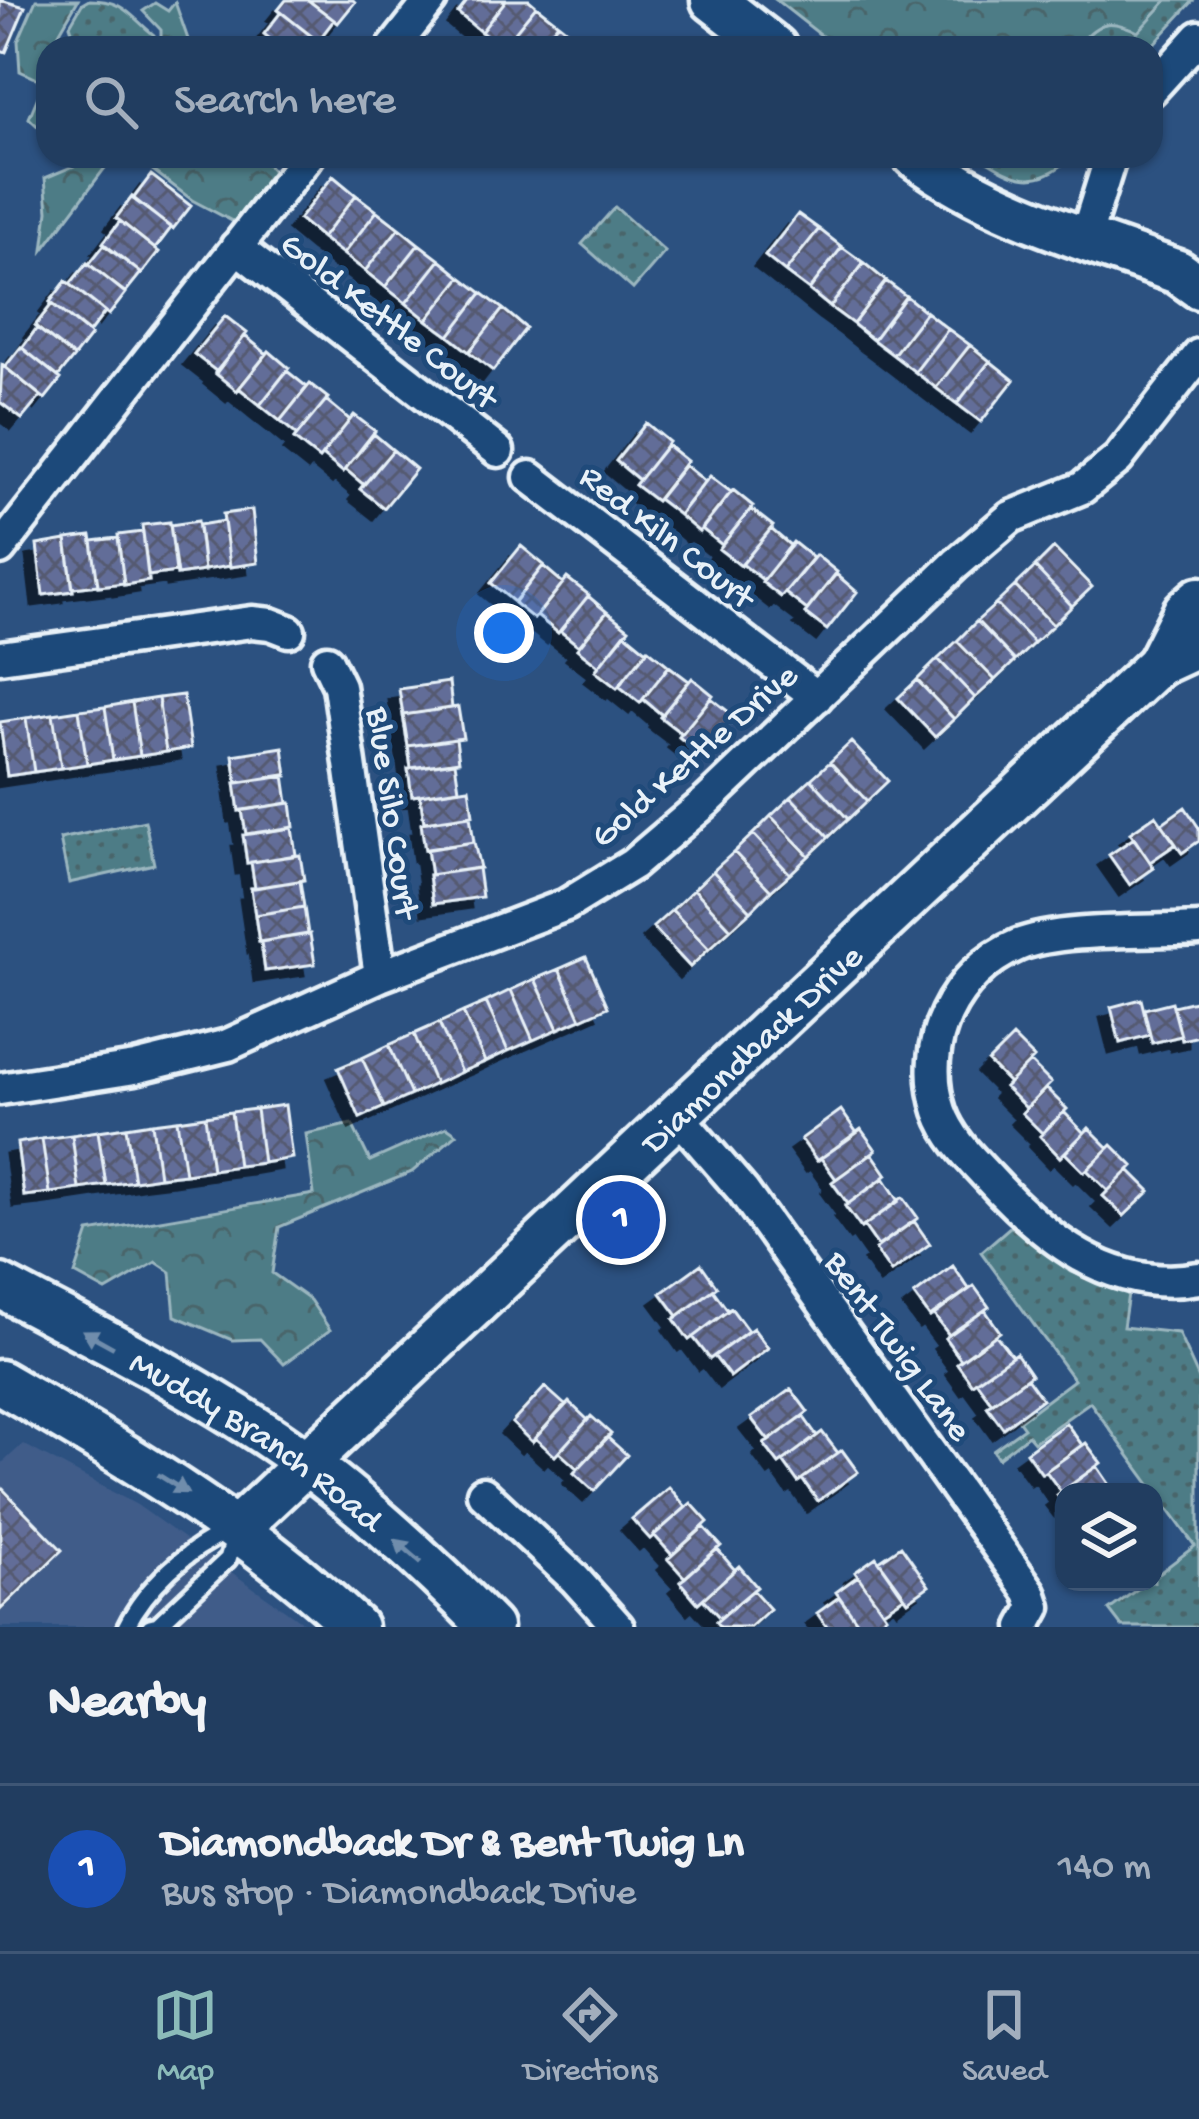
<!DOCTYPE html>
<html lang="en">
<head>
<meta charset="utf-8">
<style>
  :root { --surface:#213d60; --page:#294466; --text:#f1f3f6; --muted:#a2aebd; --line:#3e5675; --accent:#8bbbb9 }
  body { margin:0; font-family:"Gochi Hand",sans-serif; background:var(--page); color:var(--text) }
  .controls { position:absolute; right:36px; bottom:36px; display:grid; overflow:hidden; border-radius:24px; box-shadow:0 3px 9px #0004 }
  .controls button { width:108px; height:108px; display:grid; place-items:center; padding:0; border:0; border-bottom:3px solid var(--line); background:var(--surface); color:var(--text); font:60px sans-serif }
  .you { position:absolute; left:504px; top:633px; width:42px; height:42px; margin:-30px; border:9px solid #fff; border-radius:50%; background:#1a73e8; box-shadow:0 0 0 18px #1a73e833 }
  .badge { display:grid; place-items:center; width:78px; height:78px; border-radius:50%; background:var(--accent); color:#fff; font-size:39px; font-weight:700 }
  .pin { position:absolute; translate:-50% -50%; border:6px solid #fff; box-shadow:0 3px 12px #0006 }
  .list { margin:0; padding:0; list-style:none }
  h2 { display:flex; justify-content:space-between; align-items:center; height:156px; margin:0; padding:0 48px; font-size:51px }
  h2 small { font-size:39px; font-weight:400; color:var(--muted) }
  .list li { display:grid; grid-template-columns:78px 1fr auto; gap:36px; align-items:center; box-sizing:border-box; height:168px; padding:0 48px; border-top:3px solid var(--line) }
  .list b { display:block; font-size:45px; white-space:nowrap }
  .list p { margin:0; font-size:39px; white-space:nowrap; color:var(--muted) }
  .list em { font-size:39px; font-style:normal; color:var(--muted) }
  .icon { flex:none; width:66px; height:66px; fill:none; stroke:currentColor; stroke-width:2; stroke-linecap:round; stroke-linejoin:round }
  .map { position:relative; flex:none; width:1199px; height:1627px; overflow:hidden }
  .search { position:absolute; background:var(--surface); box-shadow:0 3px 9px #0004; left:36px; right:36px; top:36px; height:132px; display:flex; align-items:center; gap:30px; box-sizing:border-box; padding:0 42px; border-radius:36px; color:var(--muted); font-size:45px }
  .sheet { height:324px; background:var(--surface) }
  nav { display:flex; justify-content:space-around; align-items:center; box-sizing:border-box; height:168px; border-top:3px solid var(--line); background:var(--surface); font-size:33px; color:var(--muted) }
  nav a { display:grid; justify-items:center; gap:6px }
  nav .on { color:var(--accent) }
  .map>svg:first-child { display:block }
  .built { fill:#3f5c89 }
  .grass { fill:url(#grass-dots); stroke:#9bb6bf; stroke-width:3 }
  .forest { fill:url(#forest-crowns); stroke:#9bb6bf; stroke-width:3 }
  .building { fill:url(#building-cross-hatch); stroke:#e8f1f8; stroke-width:3; filter:url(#shadow) }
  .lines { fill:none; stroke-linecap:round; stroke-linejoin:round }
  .lane-casing { stroke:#e8f1f8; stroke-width:24 }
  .street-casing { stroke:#e8f1f8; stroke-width:39 }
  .secondary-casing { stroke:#e8f1f8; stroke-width:51 }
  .lane { stroke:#1f4a7a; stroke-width:15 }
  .street { stroke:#1f4a7a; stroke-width:30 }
  .secondary { stroke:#1f4a7a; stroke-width:42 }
  .oneway { fill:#6f8dac }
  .labels { text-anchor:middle; stroke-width:10; stroke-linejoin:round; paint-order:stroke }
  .street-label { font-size:36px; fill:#e8f1f8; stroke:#1f4a7a }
</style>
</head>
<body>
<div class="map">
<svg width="1199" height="1627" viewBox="0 0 1199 1627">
  <defs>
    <pattern id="grass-dots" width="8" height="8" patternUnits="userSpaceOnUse" patternTransform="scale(3)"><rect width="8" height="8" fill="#4e7c86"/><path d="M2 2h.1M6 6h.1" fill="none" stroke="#4a656b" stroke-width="1.8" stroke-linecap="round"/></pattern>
    <pattern id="forest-crowns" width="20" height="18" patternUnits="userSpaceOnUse" patternTransform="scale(3)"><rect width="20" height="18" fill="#4e7c86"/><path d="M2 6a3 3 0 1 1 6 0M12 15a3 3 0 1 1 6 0" fill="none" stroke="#4a656b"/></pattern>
    <pattern id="building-cross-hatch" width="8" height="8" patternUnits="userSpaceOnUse" patternTransform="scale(3)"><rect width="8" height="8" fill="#626d98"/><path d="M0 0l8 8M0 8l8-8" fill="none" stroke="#545a71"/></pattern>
    <filter id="shadow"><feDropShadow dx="-11" dy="11" stdDeviation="0" flood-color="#0009"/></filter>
  </defs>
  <rect width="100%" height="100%" fill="#2c5180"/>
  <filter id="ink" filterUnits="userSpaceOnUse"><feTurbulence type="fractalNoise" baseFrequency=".00833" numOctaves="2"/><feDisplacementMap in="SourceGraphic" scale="24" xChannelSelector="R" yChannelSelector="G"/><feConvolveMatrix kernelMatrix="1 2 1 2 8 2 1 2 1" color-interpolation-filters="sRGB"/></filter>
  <g filter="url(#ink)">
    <!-- built -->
    <path class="built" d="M23 1444 137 1505 309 1627H0V1465Z"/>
    <!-- grass -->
    <path class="grass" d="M89 0C125 0 130 16 154 35L155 48H78L70 25 82 4Z
      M1167 0H1194L1150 48H1075C1098 23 1106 16 1138 31Z
      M979 156H1073C1036 190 1017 180 979 156Z
      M615 207 665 252 633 289 582 244Z
      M145 821 154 864 69 883 60 839Z
      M1011 1226 1069 1271 1128 1294 1123 1327 1178 1333 1199 1379V1627H1122L1109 1610 1147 1582H1154V1577L1195 1546 1090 1402 1034 1442 1028 1435 998 1458 993 1450 1024 1428 1019 1421 1074 1380 981 1252Z"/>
    <!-- forest -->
    <path class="forest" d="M36 0H78L59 33 69 48H48V136L29 118 44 82 20 71 18 41Z
      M776 0H1167L1138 32C1106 16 1098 23 1075 48H837Z
      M175 2 191 48H161V30L143 11 155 3 168 11Z
      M76 156H114L43 250 48 211 45 178 74 166Z
      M134 156H260L273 171 234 222 192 200Z
      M352 1124 370 1161 447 1127 457 1134 412 1172 279 1227 272 1273 310 1300 330 1330 284 1364 260 1339 232 1340 175 1316 171 1272 156 1262 106 1291 75 1274 89 1232 314 1194 306 1134Z"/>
    <!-- building -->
    <path class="building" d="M0 0 25 7 6 52 0 50Z
      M286 0H308L334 20 318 41 278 10Z
      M308 0H353L355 2 338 23Z
      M468 0H506L481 32 458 13Z
      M506 0H529L536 6 502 48 481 32Z
      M536 6 558 23 538 48H502Z
      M281 12 320 43 316 48H281L264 34Z
      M558 23 578 39 571 48H538Z
      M151 175 191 206 173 229 133 199Z
      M333 176 356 195 322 238 299 219Z
      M356 195 377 211 343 254 322 238Z
      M132 197 171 228 155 249 116 218Z
      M377 211 399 228 365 271 343 254Z
      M798 214 819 229 785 272 765 256Z
      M120 221 159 252 142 274 103 243Z
      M399 228 419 244 385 287 365 271Z
      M819 229 842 247 809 290 785 272Z
      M419 244 440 260 406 303 385 287Z
      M104 245 141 273 125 293 89 264Z
      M842 247 864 263 830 307 809 290Z
      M440 260 461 277 427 320 406 303Z
      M87 263 126 293 109 315 70 284Z
      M864 263 886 281 853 324 830 307Z
      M461 277 482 293 449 336 427 320Z
      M66 281 105 312 89 333 50 302Z
      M886 281 906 296 873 340 853 324Z
      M482 293 503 309 469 352 449 336Z
      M906 296 926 312 893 355 873 340Z
      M52 304 91 335 74 357 35 326Z
      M503 309 526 328 493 371 469 352Z
      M926 312 948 329 915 372 893 355Z
      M225 316 247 333 217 372 194 354Z
      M37 328 74 357 58 377 22 348Z
      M948 329 970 345 936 388 915 372Z
      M245 336 267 354 237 391 215 373Z
      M970 345 990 361 957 404 936 388Z
      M21 347 61 379 45 399 5 367Z
      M269 351 289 368 260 405 239 388Z
      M990 361 1014 380 981 422 957 404Z
      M2 365 41 396 22 419 0 402Z
      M287 371 307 387 280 421 260 405Z
      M310 384 328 398 297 435 280 421Z
      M326 400 350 420 319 459 294 439Z
      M354 415 375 431 343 472 322 455Z
      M646 423 669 442 639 480 616 461Z
      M374 434 393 450 364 485 345 469Z
      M667 445 687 461 656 501 635 485Z
      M393 450 416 469 384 508 360 489Z
      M685 465 705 481 679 515 658 499Z
      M710 476 731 492 699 532 679 515Z
      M733 490 753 506 722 545 702 529Z
      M751 509 773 526 741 566 719 549Z
      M252 510 258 563 230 567 223 514Z
      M198 521 204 571 177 575 170 525Z
      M224 521 230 566 204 570 199 525Z
      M170 522 176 572 148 576 142 525Z
      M771 529 791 546 763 580 742 564Z
      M143 532 149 581 124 585 118 535Z
      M91 536 98 585 73 588 66 539Z
      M118 538 124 583 98 586 92 541Z
      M66 540 73 591 43 595 37 545Z
      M793 542 813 558 781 597 762 582Z
      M521 546 544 565 514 602 491 583Z
      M1054 548 1092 587 1072 606 1035 567Z
      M816 555 837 572 807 610 785 593Z
      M543 566 563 583 534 619 514 603Z
      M1035 567 1072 606 1053 625 1015 586Z
      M836 574 857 592 827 630 805 613Z
      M567 578 589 595 558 633 537 616Z
      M1015 586 1053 625 1034 643 996 604Z
      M588 596 607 612 579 646 560 631Z
      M996 604 1034 643 1015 661 977 621Z
      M607 612 629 629 599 666 577 649Z
      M977 621 1015 661 995 680 957 641Z
      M625 633 647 651 617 688 595 671Z
      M957 641 995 680 975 698 938 659Z
      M648 649 669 666 640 703 619 686Z
      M938 659 975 698 954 719 917 680Z
      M669 666 689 681 662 715 643 699Z
      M692 678 713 695 682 734 660 717Z
      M917 680 954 719 935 737 898 698Z
      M449 682 452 708 403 715 399 689Z
      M183 695 191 748 166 752 158 698Z
      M158 698 166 752 140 756 132 702Z
      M711 698 735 717 703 756 679 737Z
      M132 702 140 756 113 760 105 707Z
      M105 707 113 760 87 764 79 710Z
      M458 707 463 738 408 746 403 715Z
      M79 710 87 764 61 768 53 714Z
      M53 714 61 768 34 772 26 718Z
      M26 718 34 772 7 776 0 722Z
      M456 739 459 761 411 768 408 746Z
      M851 742 888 781 867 801 830 762Z
      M283 747 287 776 237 783 233 755Z
      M455 762 459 789 412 796 408 769Z
      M830 762 867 801 848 819 811 779Z
      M284 775 288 803 239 811 235 783Z
      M811 779 848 819 829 837 791 797Z
      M469 788 473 815 424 822 420 795Z
      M791 797 829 837 809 856 771 816Z
      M291 803 294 827 246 834 242 810Z
      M1185 807 1199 828V841L1182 853 1161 824Z
      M1156 815 1176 844 1150 862 1130 833Z
      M470 816 474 842 425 850 421 823Z
      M771 816 809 856 790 874 753 834Z
      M292 828 296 855 247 863 243 835Z
      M753 834 790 874 771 891 734 852Z
      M1134 838 1154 868 1130 885 1109 855Z
      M474 842 480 868 431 875 427 849Z
      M734 852 771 891 751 911 713 871Z
      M300 855 304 880 255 888 251 862Z
      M478 868 482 897 433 904 429 875Z
      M713 871 751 911 731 929 694 889Z
      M300 881 304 907 255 915 251 888Z
      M694 889 731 929 709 949 672 910Z
      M304 907 308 934 259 942 255 915Z
      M672 910 709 949 690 967 653 927Z
      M310 934 315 964 265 971 261 942Z
      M586 957 608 1007 581 1019 559 969Z
      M559 969 581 1019 558 1029 535 979Z
      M535 979 558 1029 533 1040 511 990Z
      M511 990 533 1040 508 1051 486 1002Z
      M1141 999 1150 1035 1120 1043 1111 1007Z
      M1199 1000V1036L1182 1040 1173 1006Z
      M486 1002 508 1051 485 1062 463 1012Z
      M1172 1002 1181 1036 1152 1043 1144 1009Z
      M463 1012 485 1062 461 1072 439 1023Z
      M439 1023 461 1072 435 1084 414 1034Z
      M414 1034 435 1084 411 1095 389 1045Z
      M1013 1037 1034 1058 1009 1083 988 1062Z
      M389 1045 411 1095 384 1107 362 1058Z
      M362 1058 384 1107 360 1118 338 1068Z
      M1030 1062 1051 1083 1026 1108 1005 1087Z
      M1046 1088 1067 1109 1042 1133 1022 1113Z
      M285 1105 292 1158 263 1163 256 1109Z
      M256 1109 263 1163 238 1166 231 1112Z
      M841 1110 857 1133 817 1161 801 1139Z
      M231 1112 238 1166 212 1170 205 1116Z
      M1064 1112 1084 1133 1060 1157 1040 1136Z
      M205 1116 212 1170 185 1174 177 1120Z
      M177 1120 185 1174 159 1177 152 1123Z
      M152 1123 159 1177 134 1181 126 1127Z
      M126 1127 134 1181 106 1185 98 1131Z
      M1089 1128 1109 1148 1084 1172 1065 1153Z
      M861 1129 876 1150 836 1179 821 1158Z
      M98 1131 106 1185 79 1189 72 1135Z
      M72 1135 79 1189 50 1193 42 1139Z
      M42 1139 50 1193 24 1196 17 1143Z
      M1112 1145 1133 1166 1108 1191 1087 1170Z
      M872 1153 887 1175 848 1204 832 1182Z
      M1129 1170 1150 1191 1124 1216 1103 1196Z
      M884 1178 899 1201 861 1228 845 1206Z
      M903 1197 918 1218 878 1246 864 1226Z
      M914 1221 930 1244 891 1272 875 1249Z
      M701 1264 717 1287 678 1316 661 1293Z
      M953 1266 969 1289 930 1317 914 1295Z
      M974 1286 989 1307 949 1335 934 1315Z
      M713 1290 728 1311 689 1340 674 1319Z
      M731 1308 748 1331 710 1359 693 1337Z
      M985 1310 1000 1332 961 1360 945 1338Z
      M753 1328 768 1348 730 1377 714 1356Z
      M996 1335 1012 1356 972 1384 957 1363Z
      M1016 1353 1031 1375 992 1403 976 1381Z
      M1027 1378 1042 1399 1003 1428 987 1406Z
      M545 1387 565 1405 532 1442 512 1423Z
      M791 1389 808 1412 769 1441 751 1418Z
      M569 1402 588 1420 555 1456 535 1438Z
      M591 1416 611 1434 578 1469 559 1452Z
      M803 1416 817 1436 779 1464 764 1444Z
      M1066 1423 1082 1445 1042 1474 1026 1452Z
      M822 1432 838 1453 798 1482 783 1461Z
      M607 1437 627 1455 594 1491 574 1473Z
      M1086 1443 1101 1463 1061 1492 1046 1471Z
      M842 1450 858 1472 818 1501 802 1479Z
      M1097 1466 1112 1488 1107 1492H1064V1504L1057 1495Z
      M0 1486 62 1550 0 1610Z
      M669 1487 686 1507 650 1539 632 1519Z
      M691 1503 708 1522 672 1555 654 1535Z
      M704 1527 721 1546 685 1578 668 1559Z
      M901 1546 929 1586 908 1601 879 1561Z
      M717 1549 735 1570 698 1603 680 1582Z
      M876 1557 904 1597 883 1611 855 1572Z
      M739 1566 757 1587 720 1618 703 1599Z
      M858 1576 886 1616 871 1627H861L836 1592Z
      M753 1590 770 1609 750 1627H720L716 1622Z
      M839 1597 861 1627H827L817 1613Z"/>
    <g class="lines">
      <!-- lane casing -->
      <g class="lane-casing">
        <path id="lane" d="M126 1627C146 1587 188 1548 229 1531
          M150 1627 158 1625 228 1559 235 1536"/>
      </g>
      <!-- street casing -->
      <g class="street-casing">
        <path id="street" d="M393 48 431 0
          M1151 90 1199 37
          M1085 239 1111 156
          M236 247 498 451
          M530 477 817 697
          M0 549 308 156
          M0 657 252 622 271 624 289 631
          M327 661 339 686 380 976
          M1199 929C1150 932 1060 928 1018 945 954 972 918 1044 940 1111 949 1137 969 1157 988 1177 1043 1237 1111 1294 1199 1278
          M0 1089 135 1068 228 1045 380 976 566 905 633 864 707 801 956 564 1011 517 1082 488 1118 459 1199 355
          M678 1116 743 1191 1030 1592 1035 1607 1024 1627
          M483 1493 575 1579 618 1627"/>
      </g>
      <!-- secondary casing -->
      <g class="secondary-casing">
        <g id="secondary">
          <path d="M713 0 775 48"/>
          <path d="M915 156C991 213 1089 240 1178 272L1199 287"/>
          <path d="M1158 664 1185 611 1199 599"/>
          <path id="s1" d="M0 1286C92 1335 187 1381 274 1440 345 1488 430 1565 490 1627"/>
          <path d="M0 1382C127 1455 248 1527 355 1627"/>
          <path id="s2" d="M238 1527 1158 664 1199 645"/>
        </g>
      </g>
      <!-- lane -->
      <use href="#lane" class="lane"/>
      <!-- street -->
      <use href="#street" class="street"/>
      <!-- secondary -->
      <use href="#secondary" class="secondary"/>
    </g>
    <!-- one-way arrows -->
    <defs><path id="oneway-solid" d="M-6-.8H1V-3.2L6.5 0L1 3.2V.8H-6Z" transform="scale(3)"/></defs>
    <g class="oneway">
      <use href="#oneway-solid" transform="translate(98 1339) rotate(-151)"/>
      <use href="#oneway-solid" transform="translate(173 1484) rotate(32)"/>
      <use href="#oneway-solid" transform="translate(408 1551) rotate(-139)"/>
    </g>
  </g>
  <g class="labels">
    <!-- street labels -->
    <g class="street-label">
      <text transform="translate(391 318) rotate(38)" y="13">Gold Kettle Court</text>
      <text transform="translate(669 534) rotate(38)" y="13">Red Kiln Court</text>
      <text transform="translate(692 753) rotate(-41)" y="13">Gold Kettle Drive</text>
      <text transform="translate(396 812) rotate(82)" y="13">Blue Silo Court</text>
      <text dy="13" stroke="none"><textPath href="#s2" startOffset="702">Diamondback Drive</textPath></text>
      <text transform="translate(901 1344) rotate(54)" y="13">Bent Twig Lane</text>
      <text dy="13" stroke="none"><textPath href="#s1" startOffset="300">Muddy Branch Road</textPath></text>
    </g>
  </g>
</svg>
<div class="controls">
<button><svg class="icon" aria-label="layers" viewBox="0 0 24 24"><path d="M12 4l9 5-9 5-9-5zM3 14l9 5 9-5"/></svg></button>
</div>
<div class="you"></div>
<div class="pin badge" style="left:621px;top:1220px;background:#1a4fb4">1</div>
<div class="search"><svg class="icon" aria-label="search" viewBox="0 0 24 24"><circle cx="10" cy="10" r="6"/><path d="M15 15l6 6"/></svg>Search here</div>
</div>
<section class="sheet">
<h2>Nearby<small></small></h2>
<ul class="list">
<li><span class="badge" style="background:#1a4fb4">1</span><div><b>Diamondback Dr &amp; Bent Twig Ln</b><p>Bus stop · Diamondback Drive</p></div><em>140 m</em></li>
</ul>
</section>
<nav>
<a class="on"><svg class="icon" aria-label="map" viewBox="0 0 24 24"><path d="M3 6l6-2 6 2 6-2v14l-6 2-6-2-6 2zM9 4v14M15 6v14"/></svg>Map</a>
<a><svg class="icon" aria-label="directions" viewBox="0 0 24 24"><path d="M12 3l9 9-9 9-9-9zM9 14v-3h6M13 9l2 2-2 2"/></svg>Directions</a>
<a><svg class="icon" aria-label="saved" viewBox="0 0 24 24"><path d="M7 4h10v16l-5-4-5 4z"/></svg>Saved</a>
</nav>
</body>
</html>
